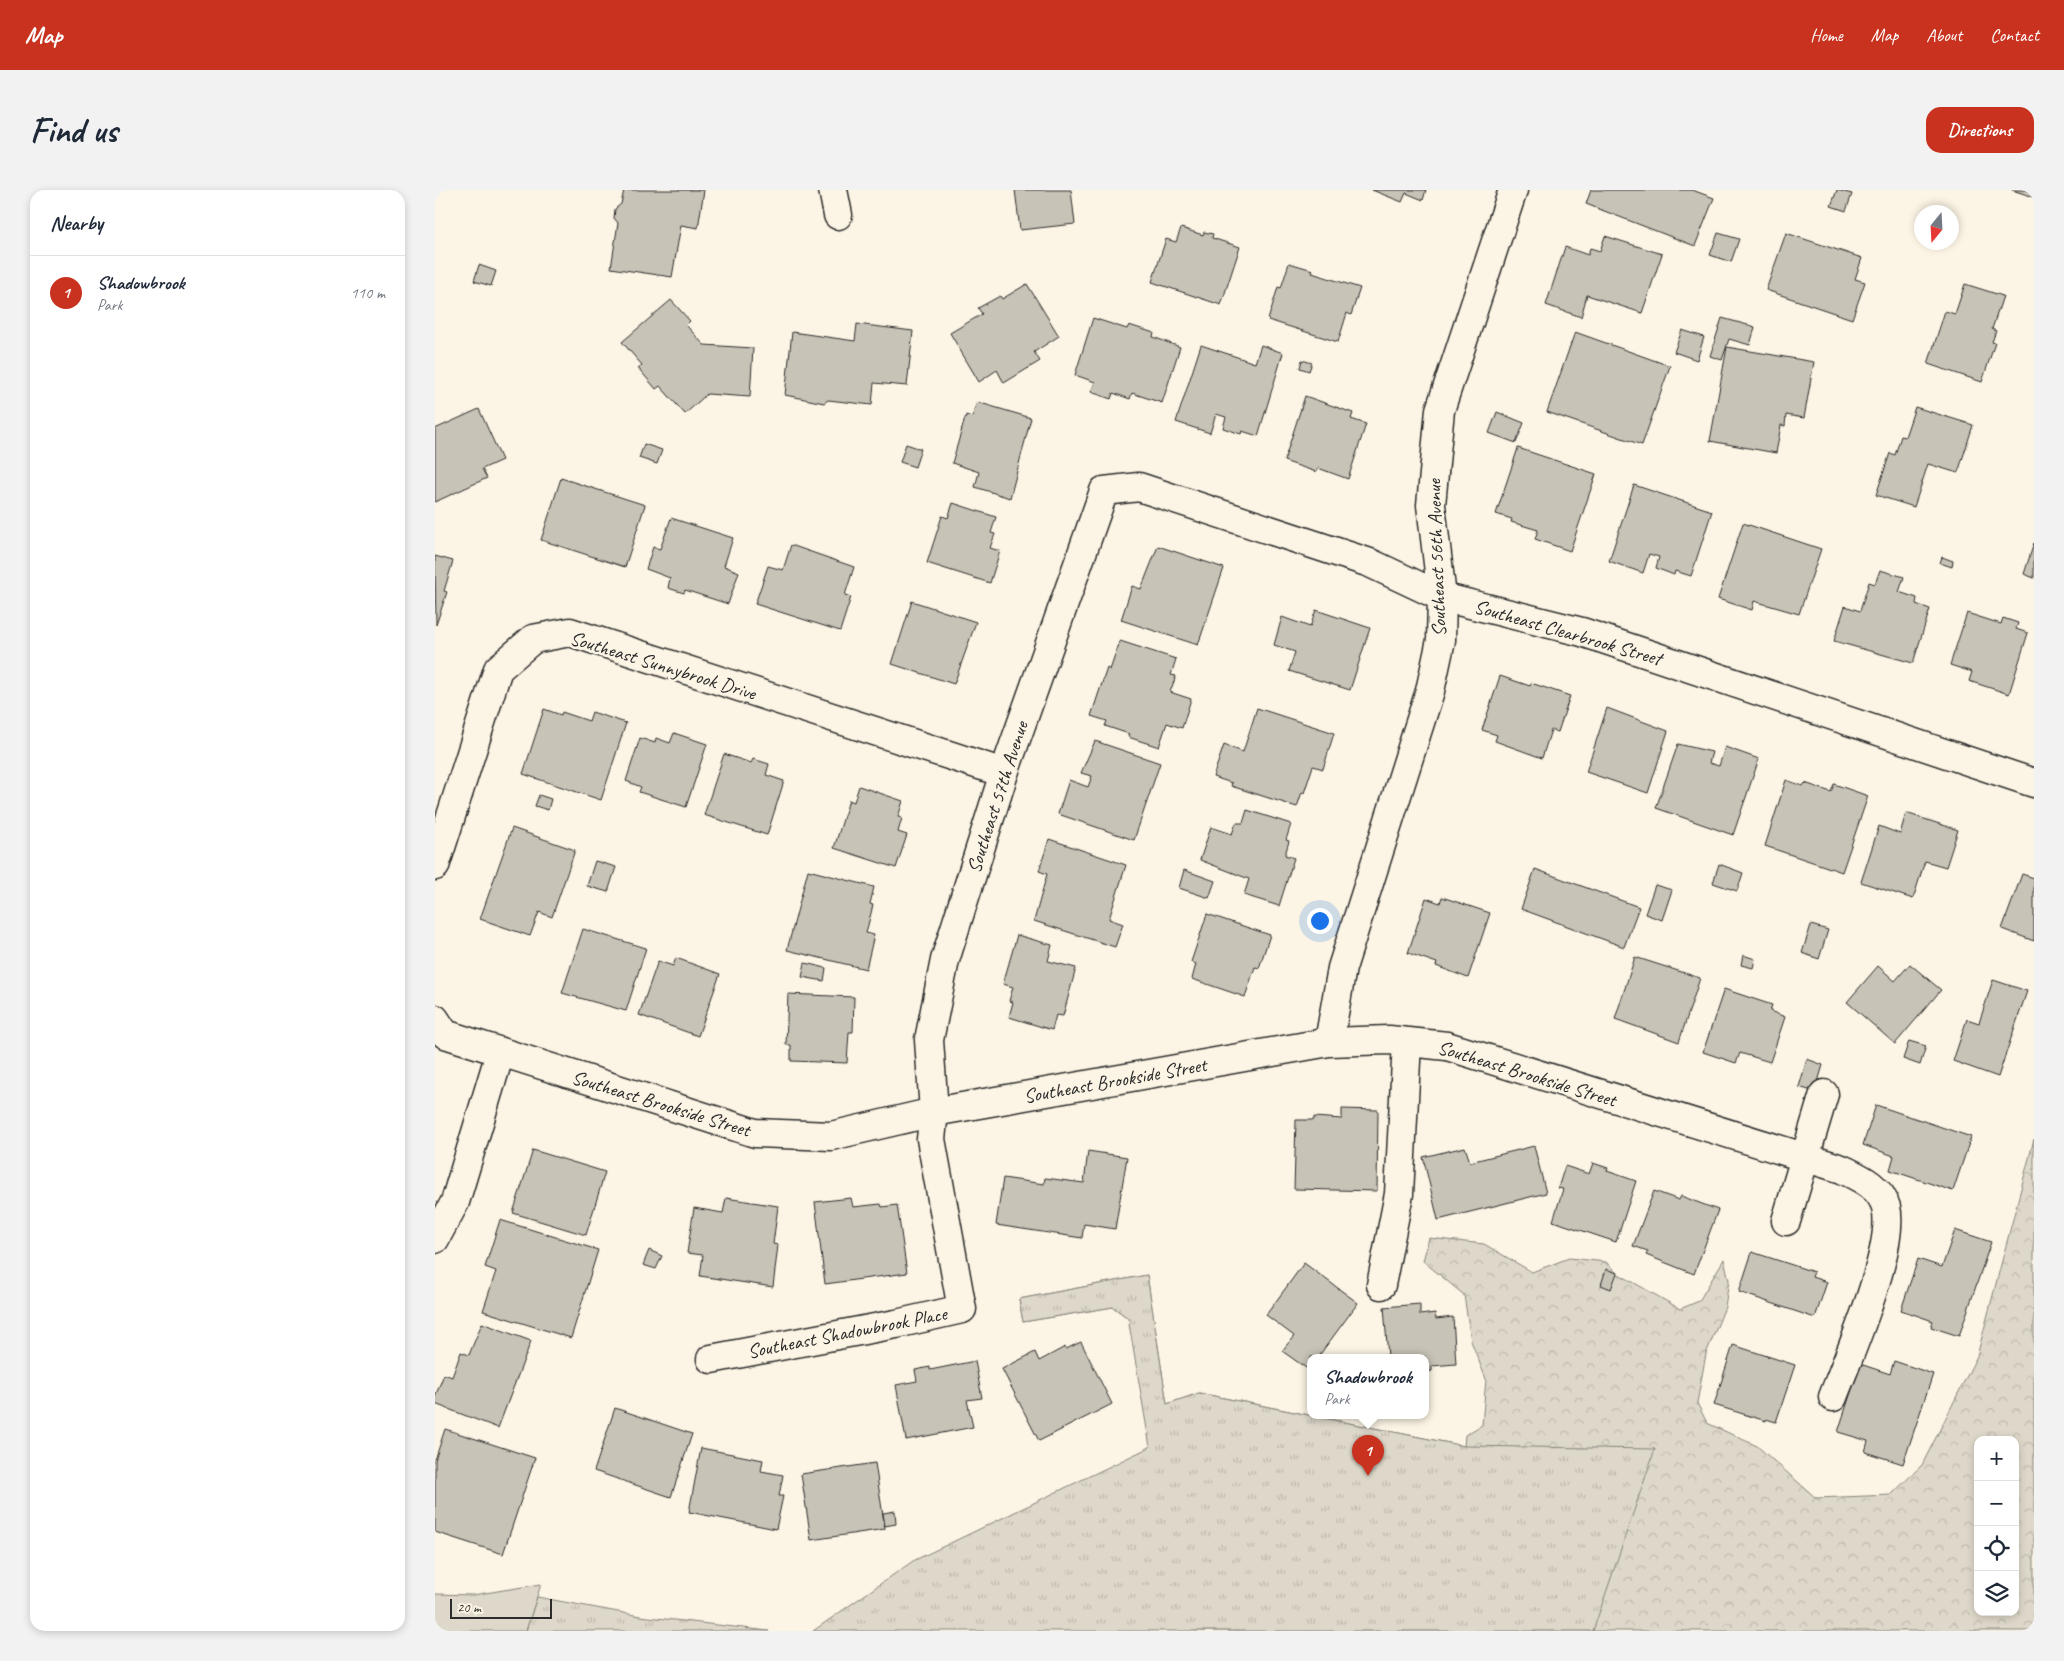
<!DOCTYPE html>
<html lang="en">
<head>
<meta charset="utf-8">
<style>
  :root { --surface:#fff; --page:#f2f2f3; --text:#1f2937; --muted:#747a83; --line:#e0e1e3; --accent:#c8321e }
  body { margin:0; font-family:Caveat,sans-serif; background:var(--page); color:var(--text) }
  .controls { position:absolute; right:15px; bottom:15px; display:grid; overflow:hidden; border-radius:10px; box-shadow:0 2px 8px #0003 }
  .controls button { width:45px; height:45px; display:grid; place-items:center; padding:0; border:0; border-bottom:1px solid var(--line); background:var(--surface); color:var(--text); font:25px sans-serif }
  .compass { position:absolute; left:1479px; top:15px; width:45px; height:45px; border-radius:50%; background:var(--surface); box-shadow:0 2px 8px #0003; rotate:198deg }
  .scale { position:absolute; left:15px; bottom:12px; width:102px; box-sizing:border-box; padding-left:5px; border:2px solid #2b2b2b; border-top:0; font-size:14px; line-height:18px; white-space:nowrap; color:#2b2b2b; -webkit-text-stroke:4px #fcf5e5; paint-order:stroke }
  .you { position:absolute; left:884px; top:730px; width:18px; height:18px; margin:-12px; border:4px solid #fff; border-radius:50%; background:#1a73e8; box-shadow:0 0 0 8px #1a73e833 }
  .badge { display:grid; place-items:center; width:32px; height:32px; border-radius:50%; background:var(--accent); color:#fff; font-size:16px; font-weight:700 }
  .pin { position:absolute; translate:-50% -41px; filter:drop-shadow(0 1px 2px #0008) }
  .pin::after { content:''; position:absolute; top:26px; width:18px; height:15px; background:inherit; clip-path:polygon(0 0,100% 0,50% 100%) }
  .popup { position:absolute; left:872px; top:1164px; width:122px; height:65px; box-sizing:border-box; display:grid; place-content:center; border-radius:10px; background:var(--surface); filter:drop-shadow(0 1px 4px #0005); font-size:16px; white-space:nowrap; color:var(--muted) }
  .popup b { font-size:19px; color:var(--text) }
  .popup::after { content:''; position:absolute; left:50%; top:100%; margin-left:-10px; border:10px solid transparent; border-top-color:var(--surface) }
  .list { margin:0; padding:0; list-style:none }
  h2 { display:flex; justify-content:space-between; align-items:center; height:65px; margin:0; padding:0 20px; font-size:21px }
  h2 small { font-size:16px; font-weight:400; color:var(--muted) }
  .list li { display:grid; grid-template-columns:32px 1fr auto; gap:15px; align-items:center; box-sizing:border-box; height:75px; padding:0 20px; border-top:1px solid var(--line) }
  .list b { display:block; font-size:19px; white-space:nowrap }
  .list p { margin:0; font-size:16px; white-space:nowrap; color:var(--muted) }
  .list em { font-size:16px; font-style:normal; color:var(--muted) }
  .icon { flex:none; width:28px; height:28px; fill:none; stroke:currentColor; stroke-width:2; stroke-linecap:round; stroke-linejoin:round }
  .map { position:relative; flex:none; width:1599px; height:1441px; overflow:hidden; border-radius:15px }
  header { display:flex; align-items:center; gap:30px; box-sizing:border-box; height:70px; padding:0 25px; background:var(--accent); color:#fff }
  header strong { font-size:24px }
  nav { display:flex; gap:28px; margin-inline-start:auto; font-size:18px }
  .intro { display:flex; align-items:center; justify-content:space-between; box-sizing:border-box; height:120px; padding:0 30px }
  h1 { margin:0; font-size:35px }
  .button { padding:12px 22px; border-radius:15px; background:var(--accent); color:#fff; font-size:18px; font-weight:700 }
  main { display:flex; gap:30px; padding:0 30px }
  aside { flex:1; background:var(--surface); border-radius:15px; box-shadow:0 2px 8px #0003 }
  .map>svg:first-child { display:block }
  .grass { fill:#ded8ca; stroke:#84827a }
  .forest { fill:url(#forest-crowns); stroke:#84827a; fill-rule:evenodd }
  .park { fill:url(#park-tufts); stroke:#84827a }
  .building { fill:#c8c3b7; stroke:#2b2b2b }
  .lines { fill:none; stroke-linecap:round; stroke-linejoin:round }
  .minor-casing { stroke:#2b2b2b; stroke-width:31 }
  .minor { stroke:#fcf5e5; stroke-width:28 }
  .labels { text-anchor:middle; stroke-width:5; stroke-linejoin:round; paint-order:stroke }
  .street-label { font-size:20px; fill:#2b2b2b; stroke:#fcf5e5 }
</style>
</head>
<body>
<header>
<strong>Map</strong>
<nav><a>Home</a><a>Map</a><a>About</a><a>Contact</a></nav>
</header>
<div class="intro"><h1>Find us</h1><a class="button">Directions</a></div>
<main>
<aside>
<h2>Nearby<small></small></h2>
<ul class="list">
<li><span class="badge">1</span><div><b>Shadowbrook</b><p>Park</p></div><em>110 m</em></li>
</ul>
</aside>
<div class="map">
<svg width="1599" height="1441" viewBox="0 0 1599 1441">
  <defs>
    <pattern id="forest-crowns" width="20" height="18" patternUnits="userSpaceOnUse" patternTransform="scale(1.25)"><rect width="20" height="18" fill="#ded8ca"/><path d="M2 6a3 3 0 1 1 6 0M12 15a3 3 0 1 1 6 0" fill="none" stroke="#bfbaae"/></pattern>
    <pattern id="park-tufts" width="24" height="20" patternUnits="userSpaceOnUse" patternTransform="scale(1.25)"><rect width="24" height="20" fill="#ded8ca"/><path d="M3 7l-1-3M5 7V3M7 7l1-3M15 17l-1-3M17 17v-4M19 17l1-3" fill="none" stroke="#bfbaae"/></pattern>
  </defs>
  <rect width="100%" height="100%" fill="#fcf5e5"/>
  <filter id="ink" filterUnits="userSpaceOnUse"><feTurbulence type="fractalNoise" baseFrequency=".02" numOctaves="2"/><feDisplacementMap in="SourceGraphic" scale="10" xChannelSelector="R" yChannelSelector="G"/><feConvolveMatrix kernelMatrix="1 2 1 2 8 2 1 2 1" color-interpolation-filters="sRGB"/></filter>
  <g filter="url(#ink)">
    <!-- grass -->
    <path class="grass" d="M106 1394 91 1441H0V1404L38 1405Z"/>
    <!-- forest -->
    <path class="forest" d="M1599 949V1441H759L693 1128 678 1117 588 1132 584 1109 712 1085 732 1214 764 1203 1029 1256 1030 1245 1047 1235 1051 1189 1036 1151 1029 1105 988 1071 994 1048 1049 1054 1097 1082 1134 1068 1171 1072 1182 1083 1245 1119 1264 1111 1289 1069 1294 1090 1290 1117 1271 1164 1262 1213 1272 1233 1322 1256 1381 1308 1456 1305 1487 1275 1542 1166ZM1543 1250H1580V1422H1543Z"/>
    <!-- park -->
    <path class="park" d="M712 1085 732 1214 764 1203 1029 1256 1220 1259 1158 1441H378L478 1371 715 1257 693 1128 678 1117 588 1132 584 1109Z
      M102 1407 205 1426 334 1441H91Z"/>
    <!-- building -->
    <path class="building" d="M189 0H269L263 38 246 35 237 87 176 78 183 33 179 28 180 19 186 14Z
      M580 0H636L640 34 585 40Z
      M937 0H991L988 10 971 3 967 12Z
      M1156 0H1257L1279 8 1260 56 1151 14Z
      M1402 0 1417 4 1411 21 1396 16Z
      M1577 0H1599V7Z
      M746 38 768 45 769 42 778 44 777 48 805 57 786 115 717 92 731 49 741 52Z
      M1283 43 1304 49 1296 72 1275 65Z
      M1351 43 1427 68 1420 89 1430 92 1417 129 1331 100Z
      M1170 46 1227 64 1207 123 1152 105 1146 127 1111 115 1130 57 1153 65 1155 58 1165 61Z
      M854 73 878 80 877 83 925 98 916 125 912 123 903 152 833 130 843 97 846 98Z
      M44 75 61 81 56 96 39 91Z
      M592 94 624 146 599 162 605 171 569 193 562 180 544 192 515 143 547 124 543 118 565 106 567 109Z
      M1530 94 1568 106 1557 139 1561 141 1557 152 1560 153 1547 192 1493 174 1510 121 1520 124Z
      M236 110 255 131 251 135 269 155 318 158 315 207 272 204 250 224 225 196 221 199 203 178 207 175 187 152Z
      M658 128 692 139 694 135 719 143 718 147 745 157 727 213 697 203 695 209 678 203 676 209 656 202 660 192 640 185Z
      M1287 128 1320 137 1315 155 1294 149 1287 170 1275 166Z
      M422 134 478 141 472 196 439 193 437 215 393 210 389 213 350 205 357 142 420 151Z
      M1247 140 1269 147 1262 170 1239 162Z
      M1140 142 1235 176 1207 255 1112 222Z
      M766 155 820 173 826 155 848 163 823 246 807 241 806 244 788 238 791 227 781 224 775 243 741 232Z
      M1292 157 1379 172 1369 228 1351 225 1350 236 1346 235 1341 263 1275 251Z
      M867 170 877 173 874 181 865 178Z
      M870 206 918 223 916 229 931 234 913 289 883 278 881 282 849 271Z
      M542 212 596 228 575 308 540 297 544 282 517 273 531 225 537 227Z
      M1480 217 1538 235 1523 283 1493 274 1479 317 1441 305 1455 263 1460 265 1466 246 1470 247Z
      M44 219 67 270 47 279 52 288 0 312V239Z
      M1062 222 1089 233 1081 253 1054 243Z
      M209 254 227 260 222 274 204 268Z
      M471 254 486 259 480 277 465 272Z
      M1083 258 1161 284 1135 361 1100 349 1103 340 1076 332 1077 329 1061 324Z
      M126 288 210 315 190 377 106 350Z
      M1199 295 1277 321 1256 386 1240 381 1239 385 1221 378 1224 367 1214 364 1208 383 1174 371Z
      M518 313 561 327 556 343 560 344 555 358 565 361 555 393 492 373 507 326 513 328Z
      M236 328 298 348 289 376 304 382 293 414 250 400 249 403 233 398 235 388 211 379 218 357 225 359Z
      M1308 333 1386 359 1364 424 1319 411 1317 420 1283 409Z
      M1599 353V388L1589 384Z
      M356 355 419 377 410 405 416 407 405 441 320 414 333 376 348 380Z
      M723 356 789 378 763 455 686 430 697 396 706 399Z
      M0 366 18 371 9 401 12 402 1 435Z
      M1507 367 1518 371 1517 377 1505 373Z
      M1445 380 1469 387 1464 402 1482 408 1481 414 1495 419 1478 473 1399 451 1410 416 1425 421 1434 392 1440 394Z
      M477 411 541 432 519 494 457 474Z
      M881 420 935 438 915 500 854 481 860 462 839 455 847 427 875 437Z
      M1532 423 1566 434 1568 428 1583 433 1581 439 1593 443 1574 504 1534 491 1537 482 1515 475Z
      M685 451 741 469 736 485 741 486 735 502 756 509 747 538 732 533 724 557 693 547 694 544 670 536 672 531 656 526 672 478 675 480Z
      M1065 486 1095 496 1096 493 1135 506 1123 542 1116 540 1107 568 1060 551 1062 545 1047 540Z
      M822 518 899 543 888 579 878 576 869 603 867 602 862 617 796 596 797 593 778 587 789 555 808 562Z
      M1172 518 1233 541 1213 603 1151 582Z
      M109 519 126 525 127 522 154 531 157 522 191 533 166 610 88 584Z
      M239 543 272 554 251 617 204 602 206 597 191 591 205 548 220 553 221 548 235 553Z
      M660 551 725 573 699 650 623 624 634 590 653 597 657 586 646 583Z
      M1243 554 1277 562 1274 573 1284 576 1290 557 1324 569 1298 645 1221 618Z
      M289 564 316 573 318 569 334 574 331 585 349 591 332 645 269 625Z
      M1351 590 1368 596 1370 593 1396 602 1399 594 1433 606 1407 682 1330 656Z
      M424 596 468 611 463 627 467 628 463 642 472 645 461 678 399 658 414 610 419 612Z
      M104 605 116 609 113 620 100 616Z
      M812 620 856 634 851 650 854 651 850 665 859 668 844 716 809 705 814 689 765 670 776 637 797 644 801 633H808Z
      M1471 623 1523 640 1511 677 1490 671 1478 709 1426 692 1444 636 1465 644Z
      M77 638 140 660 117 727 104 722 95 746 45 729Z
      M614 649 691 675 674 729 688 734 680 757 599 731 612 684 604 681Z
      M160 671 181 677 173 702 152 696Z
      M1284 674 1308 683 1302 701 1278 693Z
      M1100 679 1204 717 1189 757 1086 719Z
      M373 680 439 697 435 714 438 715 431 743 439 745 431 779 352 760Z
      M749 680 780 691 774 708 744 698Z
      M1587 684 1599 688V751L1567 739Z
      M1220 695 1237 700 1227 730 1210 724Z
      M1007 707 1055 723 1033 788 1001 776 1002 773 973 763 991 708 1005 713Z
      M772 724 835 745 824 778 820 777 810 807 757 789 761 774 756 772Z
      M1376 735 1393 740 1384 769 1367 763Z
      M148 739 211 758 191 821 127 803Z
      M582 745 617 755 613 771 641 778 628 826 621 825 617 840 574 827 578 812 574 811 578 797 568 794Z
      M1308 765 1320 769 1318 778 1306 775Z
      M1200 767 1265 788 1244 852 1180 829Z
      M241 768 285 784 263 846 204 825 223 771 238 776Z
      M370 773 391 778 389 791 367 787Z
      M1475 774 1506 800 1460 854 1412 812 1443 776 1460 791Z
      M1558 790 1592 801 1563 887 1518 871 1532 829 1544 833Z
      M1289 799 1337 815 1335 821 1350 827 1335 872 1305 863 1301 873 1268 862Z
      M353 804 419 807 418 842H414L412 873 356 871V855H351Z
      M1474 851 1491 856 1485 875 1468 869Z
      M1372 869 1388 875 1380 902 1364 897Z
      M1441 915 1536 947 1518 1001 1455 980 1459 966 1428 955Z
      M907 919 943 920 942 1001 859 999 861 930H879V927L907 929Z
      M1099 956 1111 1003 1003 1030 988 967 1030 957 1035 972Z
      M98 960 170 982 151 1045 78 1023Z
      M653 961 692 967 680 1039 649 1034 647 1048 561 1035 568 988 609 994 610 988 649 993Z
      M1158 973 1173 978 1172 981 1201 991 1181 1052 1118 1031 1128 999 1123 998 1130 976 1154 984Z
      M1219 1001 1244 1010 1246 1006 1283 1020 1259 1084 1211 1065 1213 1061 1198 1056Z
      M291 1008 343 1016 338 1054 343 1055 338 1097 265 1086 268 1065 252 1063 259 1018 288 1023Z
      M416 1008 418 1017 446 1014 447 1017 462 1015 472 1083 390 1094 380 1012Z
      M65 1030 163 1060 136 1148 48 1121 61 1081 50 1077Z
      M1520 1040 1556 1052 1524 1146 1496 1137 1498 1131 1466 1120 1483 1069 1507 1077Z
      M214 1060 227 1066 221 1079 208 1075Z
      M1317 1062 1379 1082 1377 1087 1392 1092 1380 1128 1304 1102Z
      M869 1073 923 1113 883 1167H876L874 1180 847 1161 859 1146 831 1125Z
      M1171 1079 1182 1083 1176 1099 1166 1095Z
      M985 1114V1125L1000 1123 1001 1129 1018 1127 1021 1174 997 1176V1181L990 1182V1167H953L949 1117Z
      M47 1133 96 1151 63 1238 0 1214V1207L9 1184 17 1187 26 1162 34 1165Z
      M646 1152 677 1214 604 1251 567 1179 600 1162 604 1171 630 1157 631 1159Z
      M1298 1155 1360 1175 1341 1232 1331 1229V1231L1279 1215Z
      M540 1171 547 1208 532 1210 538 1237 471 1250 461 1195 482 1191 480 1180 495 1177V1180Z
      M1459 1171 1498 1184 1468 1274 1430 1262 1433 1251 1403 1242 1425 1174 1455 1184Z
      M180 1218 257 1244 236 1307 159 1281Z
      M10 1239 100 1268 68 1364 0 1342V1270Z
      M266 1258 328 1270 326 1281 348 1285 344 1306H348L341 1339 254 1322Z
      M440 1273 450 1339 376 1350 366 1284Z
      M460 1321 461 1334 450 1336 448 1323Z"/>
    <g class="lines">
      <!-- minor casing -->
      <g class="minor-casing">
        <path id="minor" d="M398 0 403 25
          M0 676 63 479 98 449 135 442 569 583
          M0 829 10 844 320 943 396 946 499 922 894 852 954 850 1012 856 1407 979C1425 988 1445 996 1451 1017 1461 1058 1414 1165 1398 1207
          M894 852 907 778 995 501 1006 450 1007 407 996 315 1005 220 1078 0
          M1351 1031 1389 904
          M0 1049 20 1012 65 863
          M946 1095 964 1004 972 852
          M276 1169 461 1134 527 1119 496 949 499 922 494 850 510 770 569 583 669 301 704 297 935 373 1007 407 1147 442 1599 593"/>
      </g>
      <!-- minor -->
      <use href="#minor" class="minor"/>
    </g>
  </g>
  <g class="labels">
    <!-- street labels -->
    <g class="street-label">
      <text transform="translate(1001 368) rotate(-92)" y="7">Southeast 56th Avenue</text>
      <text transform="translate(1133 442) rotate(16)" y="7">Southeast Clearbrook Street</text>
      <text transform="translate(228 475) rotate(17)" y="7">Southeast Sunnybrook Drive</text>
      <text transform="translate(562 607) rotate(-72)" y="7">Southeast 57th Avenue</text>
      <text transform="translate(1092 883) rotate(17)" y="7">Southeast Brookside Street</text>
      <text transform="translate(680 890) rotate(-10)" y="7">Southeast Brookside Street</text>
      <text transform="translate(226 913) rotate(17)" y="7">Southeast Brookside Street</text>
      <text transform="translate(412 1142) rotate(-11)" y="7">Southeast Shadowbrook Place</text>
    </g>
  </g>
</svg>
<div class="controls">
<button>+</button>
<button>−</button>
<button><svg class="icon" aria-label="locate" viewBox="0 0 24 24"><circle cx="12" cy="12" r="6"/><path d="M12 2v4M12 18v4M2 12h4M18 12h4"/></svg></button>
<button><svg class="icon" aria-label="layers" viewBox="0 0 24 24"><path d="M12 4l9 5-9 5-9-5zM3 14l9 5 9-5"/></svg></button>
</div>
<svg class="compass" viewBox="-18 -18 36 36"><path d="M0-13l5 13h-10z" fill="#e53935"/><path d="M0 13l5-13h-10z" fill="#747a83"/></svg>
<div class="scale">20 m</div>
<div class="you"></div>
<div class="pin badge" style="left:933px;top:1286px">1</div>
<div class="popup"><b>Shadowbrook</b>Park</div>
</div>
</main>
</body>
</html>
